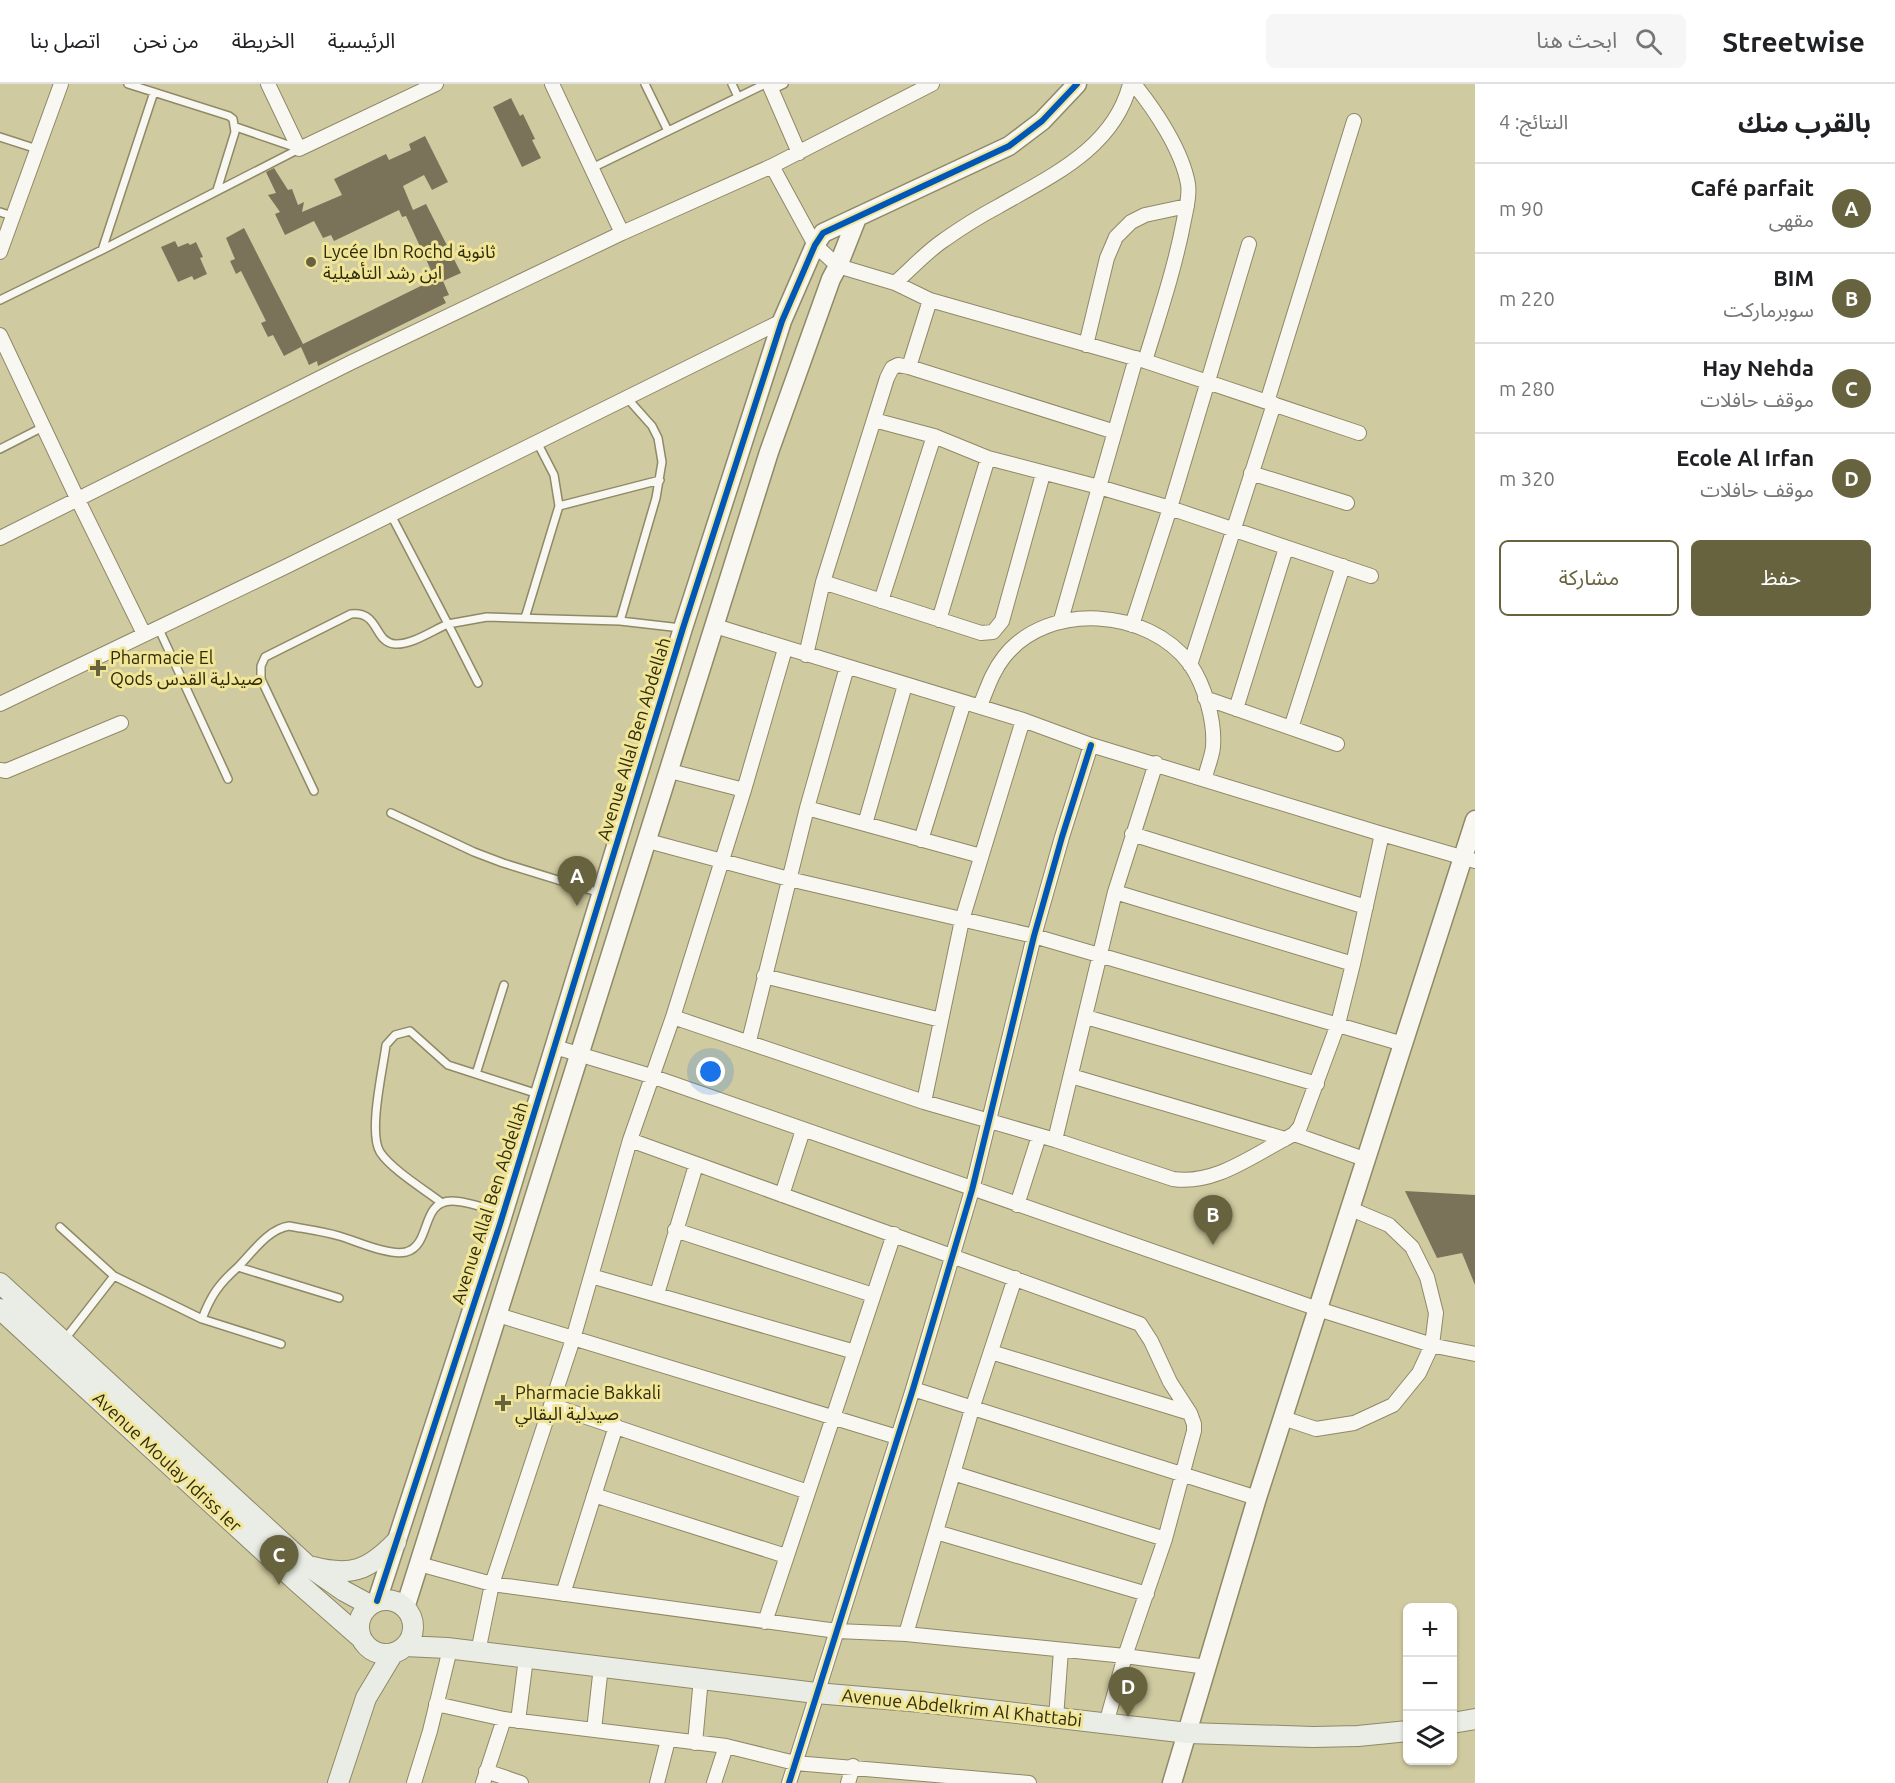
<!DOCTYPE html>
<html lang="ar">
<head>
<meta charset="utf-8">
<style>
  :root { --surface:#fff; --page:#f6f6f6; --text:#202124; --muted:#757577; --line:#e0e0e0; --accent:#68633f }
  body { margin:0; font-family:Ubuntu,"Noto Sans Arabic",sans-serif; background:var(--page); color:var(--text); direction:rtl }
  .controls { position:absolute; right:18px; bottom:18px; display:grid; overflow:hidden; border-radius:9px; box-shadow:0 2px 4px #0004 }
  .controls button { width:54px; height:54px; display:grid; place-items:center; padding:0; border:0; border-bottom:2px solid var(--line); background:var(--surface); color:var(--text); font:30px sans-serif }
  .you { position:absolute; left:711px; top:988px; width:21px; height:21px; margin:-15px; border:4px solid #fff; border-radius:50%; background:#1a73e8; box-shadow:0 0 0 9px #1a73e833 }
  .badge { display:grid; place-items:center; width:39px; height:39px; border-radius:50%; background:var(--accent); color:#fff; font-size:20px; font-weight:700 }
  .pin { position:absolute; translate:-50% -50px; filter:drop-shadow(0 2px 3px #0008) }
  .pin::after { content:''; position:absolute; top:32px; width:21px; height:18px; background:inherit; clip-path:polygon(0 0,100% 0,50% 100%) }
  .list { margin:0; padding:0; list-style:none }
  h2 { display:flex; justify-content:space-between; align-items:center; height:78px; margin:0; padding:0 24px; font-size:26px }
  h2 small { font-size:20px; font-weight:400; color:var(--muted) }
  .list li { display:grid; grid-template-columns:39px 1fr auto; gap:18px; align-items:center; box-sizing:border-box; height:90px; padding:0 24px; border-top:2px solid var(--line) }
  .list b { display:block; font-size:22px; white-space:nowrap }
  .list p { margin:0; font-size:20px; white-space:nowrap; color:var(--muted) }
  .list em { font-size:20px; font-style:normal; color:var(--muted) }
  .actions { display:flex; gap:12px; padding:18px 24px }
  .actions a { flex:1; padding:14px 0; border:2px solid var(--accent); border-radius:9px; text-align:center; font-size:21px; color:var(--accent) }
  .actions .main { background:var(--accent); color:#fff }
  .icon { flex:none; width:33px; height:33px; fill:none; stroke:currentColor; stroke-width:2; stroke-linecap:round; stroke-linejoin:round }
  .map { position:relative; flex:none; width:1475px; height:1699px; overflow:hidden; direction:ltr }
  header { display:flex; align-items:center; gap:36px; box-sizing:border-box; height:84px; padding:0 30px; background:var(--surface); border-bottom:2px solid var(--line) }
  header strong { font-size:28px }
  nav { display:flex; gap:33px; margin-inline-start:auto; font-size:21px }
  .search { width:420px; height:54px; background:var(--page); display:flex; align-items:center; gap:15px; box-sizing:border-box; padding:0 21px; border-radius:9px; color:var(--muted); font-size:22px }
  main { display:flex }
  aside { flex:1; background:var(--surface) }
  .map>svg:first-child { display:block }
  .building { fill:#7a735a }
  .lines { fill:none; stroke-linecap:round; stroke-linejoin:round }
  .service-casing { stroke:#8e8967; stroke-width:10 }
  .minor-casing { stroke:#8e8967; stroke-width:16 }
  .tertiary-casing { stroke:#8e8967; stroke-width:21 }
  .secondary-casing { stroke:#8e8967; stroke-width:22 }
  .service { stroke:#f8f7f1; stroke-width:7 }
  .minor { stroke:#f8f7f1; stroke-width:14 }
  .tertiary { stroke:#f8f7f1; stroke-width:18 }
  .secondary { stroke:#eaede5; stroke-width:20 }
  .cycleway-casing { stroke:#f1e698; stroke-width:10 }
  .cycleway { stroke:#0057b8; stroke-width:6 }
  .poi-dot { fill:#68633f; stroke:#f1e698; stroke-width:2 }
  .labels { text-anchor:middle; stroke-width:6; stroke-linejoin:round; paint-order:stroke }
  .poi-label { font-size:18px; fill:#302c0b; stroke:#f1e698; text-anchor:start }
  .street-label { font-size:18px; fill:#302c0b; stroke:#f1e698 }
</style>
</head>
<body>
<header>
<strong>Streetwise</strong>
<div class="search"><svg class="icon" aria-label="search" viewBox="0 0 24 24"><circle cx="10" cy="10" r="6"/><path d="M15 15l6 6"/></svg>ابحث هنا</div>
<nav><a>الرئيسية</a><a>الخريطة</a><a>من نحن</a><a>اتصل بنا</a></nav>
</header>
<main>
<aside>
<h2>بالقرب منك<small>النتائج: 4</small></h2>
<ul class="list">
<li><span class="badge">A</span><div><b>Café parfait</b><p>مقهى</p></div><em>90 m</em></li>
<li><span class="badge">B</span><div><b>BIM</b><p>سوبرماركت</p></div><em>220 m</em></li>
<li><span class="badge">C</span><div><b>Hay Nehda</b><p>موقف حافلات</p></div><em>280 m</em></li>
<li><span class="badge">D</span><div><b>Ecole Al Irfan</b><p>موقف حافلات</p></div><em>320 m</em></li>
</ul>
<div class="actions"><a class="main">حفظ</a><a>مشاركة</a></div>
</aside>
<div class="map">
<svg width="1475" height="1699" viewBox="0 0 1475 1699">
  <rect width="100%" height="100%" fill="#d0caa0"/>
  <!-- building -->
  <path class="building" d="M511 14 520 32 523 30 535 55 532 56 541 74 522 83 493 23Z
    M425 52 448 98 432 106 424 91 403 102 413 126 426 120 461 189 443 197 449 211 443 213 446 219 318 282 317 277 309 281 301 263 284 272 273 251 268 253 261 239 266 237 241 187 236 190 230 177 235 175 226 154 244 144 303 260 435 195 406 132 402 133 399 126 334 157 331 151 323 154 314 137 285 151 275 130 280 128 268 111 276 109 266 88 274 84 288 106 292 105 298 121 304 118 302 128 342 111 334 95 386 70 389 76 411 66 409 60Z
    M175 157 178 163 188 159 190 161 196 158 203 173 200 174 207 190 194 196 192 192 178 198 161 163Z
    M1405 1107 1475 1111V1201L1462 1169 1437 1174Z"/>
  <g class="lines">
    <!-- service casing -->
    <g class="service-casing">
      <path id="service" d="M128 0 229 32 233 35 235 48 217 106
        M645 0 668 47
        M732 0 738 13
        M771 6 784 0
        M236 43 297 64
        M0 53 37 65
        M592 84 765 0
        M0 128 12 132
        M102 166 154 8
        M0 216 102 166 299 65
        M0 365 43 343
        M559 422 660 396
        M391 431 448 540 487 533 620 537 681 544
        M525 534 559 422 554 391 537 358
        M620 537 656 414 662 378 658 354 652 342 627 314
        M158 543 228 695
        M314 707 261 595V582L265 573 351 530C380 527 373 558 395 560 412 561 433 546 448 540L478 599
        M391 729 474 768 503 779 600 809
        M476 990 504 901
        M442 1119C425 1106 391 1085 380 1068 368 1048 383 985 386 961L395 951 410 947 448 981 538 1010
        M60 1143 114 1192
        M238 1183C252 1169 268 1145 289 1142 305 1145 322 1147 339 1152 357 1157 388 1172 406 1168 432 1161 420 1117 452 1117 468 1117 486 1125 502 1129
        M202 1235C211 1211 219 1200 238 1183L339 1214
        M65 1255 114 1192 202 1235 281 1260"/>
    </g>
    <!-- minor casing -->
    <g class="minor-casing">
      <path id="minor" d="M268 0 299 65 436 0
        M552 0 622 149
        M769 0 799 69
        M1134 0C1155 26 1182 66 1188 100 1190 112 1186 125 1184 136 1175 184 1159 231 1145 277
        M772 82 815 161 838 182 895 199 930 216 1145 277 1359 349
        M0 168 61 0
        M895 199C911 185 926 168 944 156 961 144 980 132 999 122 1051 92 1114 64 1130 0
        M0 251 77 414 144 550
        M1086 261 1107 174 1116 153 1131 138 1145 131 1187 122
        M909 283 930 216
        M1267 318 1354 37
        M874 336 934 352 988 374 1099 403 1170 424 1371 492
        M1251 389 1347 419
        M0 454 352 278 622 149 772 82 932 0
        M823 498 981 549 993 548 1002 537 1043 390
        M881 517 934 352
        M939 536 988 374
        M1061 536 1136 274
        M1132 541 1170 424 1249 160
        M715 542 1023 636 1091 661 1382 750 1475 777
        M806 571 823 498 887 294 892 284 898 281 909 283 1115 348
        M1190 581 1274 320
        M1205 614 1337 660
        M0 620 285 483 782 237
        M980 622C987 605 992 588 1004 573 1048 517 1148 524 1190 580 1205 602 1215 637 1213 663 1212 673 1207 684 1205 694
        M1236 625 1286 464
        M1291 644 1343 482
        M0 686 6 687 121 639
        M670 687 744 706
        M807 724 981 772
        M865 740 905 601
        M1132 750 1366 823
        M921 756 964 618
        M648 757 789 795 1034 852 1403 960
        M1115 808 1353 880
        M764 892 941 936
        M673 933 924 1018 1055 1056 1173 1095C1214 1101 1250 1073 1285 1055L1294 1050 1300 1043 1338 940 1353 880 1382 750
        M1086 933 1317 1000
        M749 957 807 724 847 583
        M555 963 651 992 1318 1225 1435 1262 1475 1270
        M1071 992 1285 1055
        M924 1018 962 836 1023 636
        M1294 1050 1367 1076
        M630 1056 1140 1240 1151 1257 1170 1298 1190 1329 1194 1340V1347L1165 1455 1125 1572 1106 1640
        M1055 1056 1115 808 1156 679
        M782 1111 803 1046
        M1017 1121 1039 1052
        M675 1146 873 1211
        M591 1192 855 1268
        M657 1210 696 1081
        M498 1231 897 1353
        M991 1268 1190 1329
        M913 1305 1257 1414
        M551 1321 808 1408
        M1283 1334 1316 1345 1354 1339 1393 1321 1419 1289 1432 1261 1436 1229 1427 1193 1412 1163 1389 1141 1351 1125
        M953 1389 1165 1455
        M594 1411 786 1472
        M936 1448 1147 1510
        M419 1480 492 1500 837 1547 906 1550 1125 1572 1207 1583
        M563 1510 616 1342
        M765 1538 894 1150
        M906 1550 972 1325 1015 1194
        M478 1568 492 1500 573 1255 630 1056 673 933 744 706 785 565
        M436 1620 504 1635 726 1662 795 1679 1029 1699
        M1056 1634 1061 1566
        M518 1637 526 1574
        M594 1646 601 1582
        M695 1659 701 1594
        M486 1687 521 1699
        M414 1699 430 1647 450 1565
        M483 1699 504 1635
        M657 1699 668 1656
        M714 1699 726 1662
        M789 1699 913 1305 972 1106 1034 852 1062 753 1091 661
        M848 1699 853 1682"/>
    </g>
    <!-- tertiary casing -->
    <g class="tertiary-casing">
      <path id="tertiary" d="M377 1517 500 1140 683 544 782 237 815 161 823 149 1009 62 1042 37 1077 0
        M405 1524 769 368 831 195 838 182 857 134
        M1172 1699 1257 1414 1475 736"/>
    </g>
    <!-- secondary casing -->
    <g class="secondary-casing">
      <path id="secondary" d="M0 1199 308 1482 344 1507 370 1521
        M0 1225 296 1497 361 1554
        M313 1483C351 1493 369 1486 396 1458
        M359 1543a27 27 0 1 1 54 0a27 27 0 1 1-54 0Z
        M405 1562 447 1564 816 1609 921 1618 1188 1649 1313 1653 1358 1652 1408 1647
        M1452 1639 1475 1635
        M338 1699 366 1614 393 1569"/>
    </g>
    <!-- service -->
    <use href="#service" class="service"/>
    <!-- minor -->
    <use href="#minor" class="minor"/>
    <!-- tertiary -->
    <use href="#tertiary" class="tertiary"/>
    <!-- secondary -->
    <use href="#secondary" class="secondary"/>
    <!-- cycleway casing -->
    <g class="cycleway-casing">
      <path id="cycleway" d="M377 1517 500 1140 683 544 782 237 815 161 823 149 1009 62 1042 37 1077 0
        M789 1699 913 1305 972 1106 1034 852 1062 753 1091 661"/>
    </g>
    <!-- cycleway -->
    <use href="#cycleway" class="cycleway"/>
  </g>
  <!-- markers -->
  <g class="poi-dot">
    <circle cx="311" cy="178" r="6"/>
    <path d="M95 575h6v6h6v6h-6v6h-6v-6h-6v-6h6z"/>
    <path d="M500 1310h6v6h6v6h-6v6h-6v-6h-6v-6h6z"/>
  </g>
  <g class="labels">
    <!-- poi labels -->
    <g class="poi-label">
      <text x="323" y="174">Lycée Ibn Rochd ثانوية<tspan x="323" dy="21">ابن رشد التأهيلية</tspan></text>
      <text x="110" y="580">Pharmacie El<tspan x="110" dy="21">Qods صيدلية القدس</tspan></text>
      <text x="515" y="1315">Pharmacie Bakkali<tspan x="515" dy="21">صيدلية البقالي</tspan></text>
    </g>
    <!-- street labels -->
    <g class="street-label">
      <text transform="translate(634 655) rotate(-73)" y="6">Avenue Allal Ben Abdellah</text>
      <text transform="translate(490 1119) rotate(-72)" y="6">Avenue Allal Ben Abdellah</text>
      <text transform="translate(167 1378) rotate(43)" y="6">Avenue Moulay Idriss Ier</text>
      <text transform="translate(962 1624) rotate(6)" y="6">Avenue Abdelkrim Al Khattabi</text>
    </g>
  </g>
</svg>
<div class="controls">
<button>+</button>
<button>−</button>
<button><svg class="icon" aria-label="layers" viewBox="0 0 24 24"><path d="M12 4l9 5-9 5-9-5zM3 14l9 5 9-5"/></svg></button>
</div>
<div class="you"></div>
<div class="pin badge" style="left:577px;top:822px">A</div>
<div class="pin badge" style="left:1213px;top:1161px">B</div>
<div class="pin badge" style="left:279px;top:1501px">C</div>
<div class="pin badge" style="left:1128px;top:1633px">D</div>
</div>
</main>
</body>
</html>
